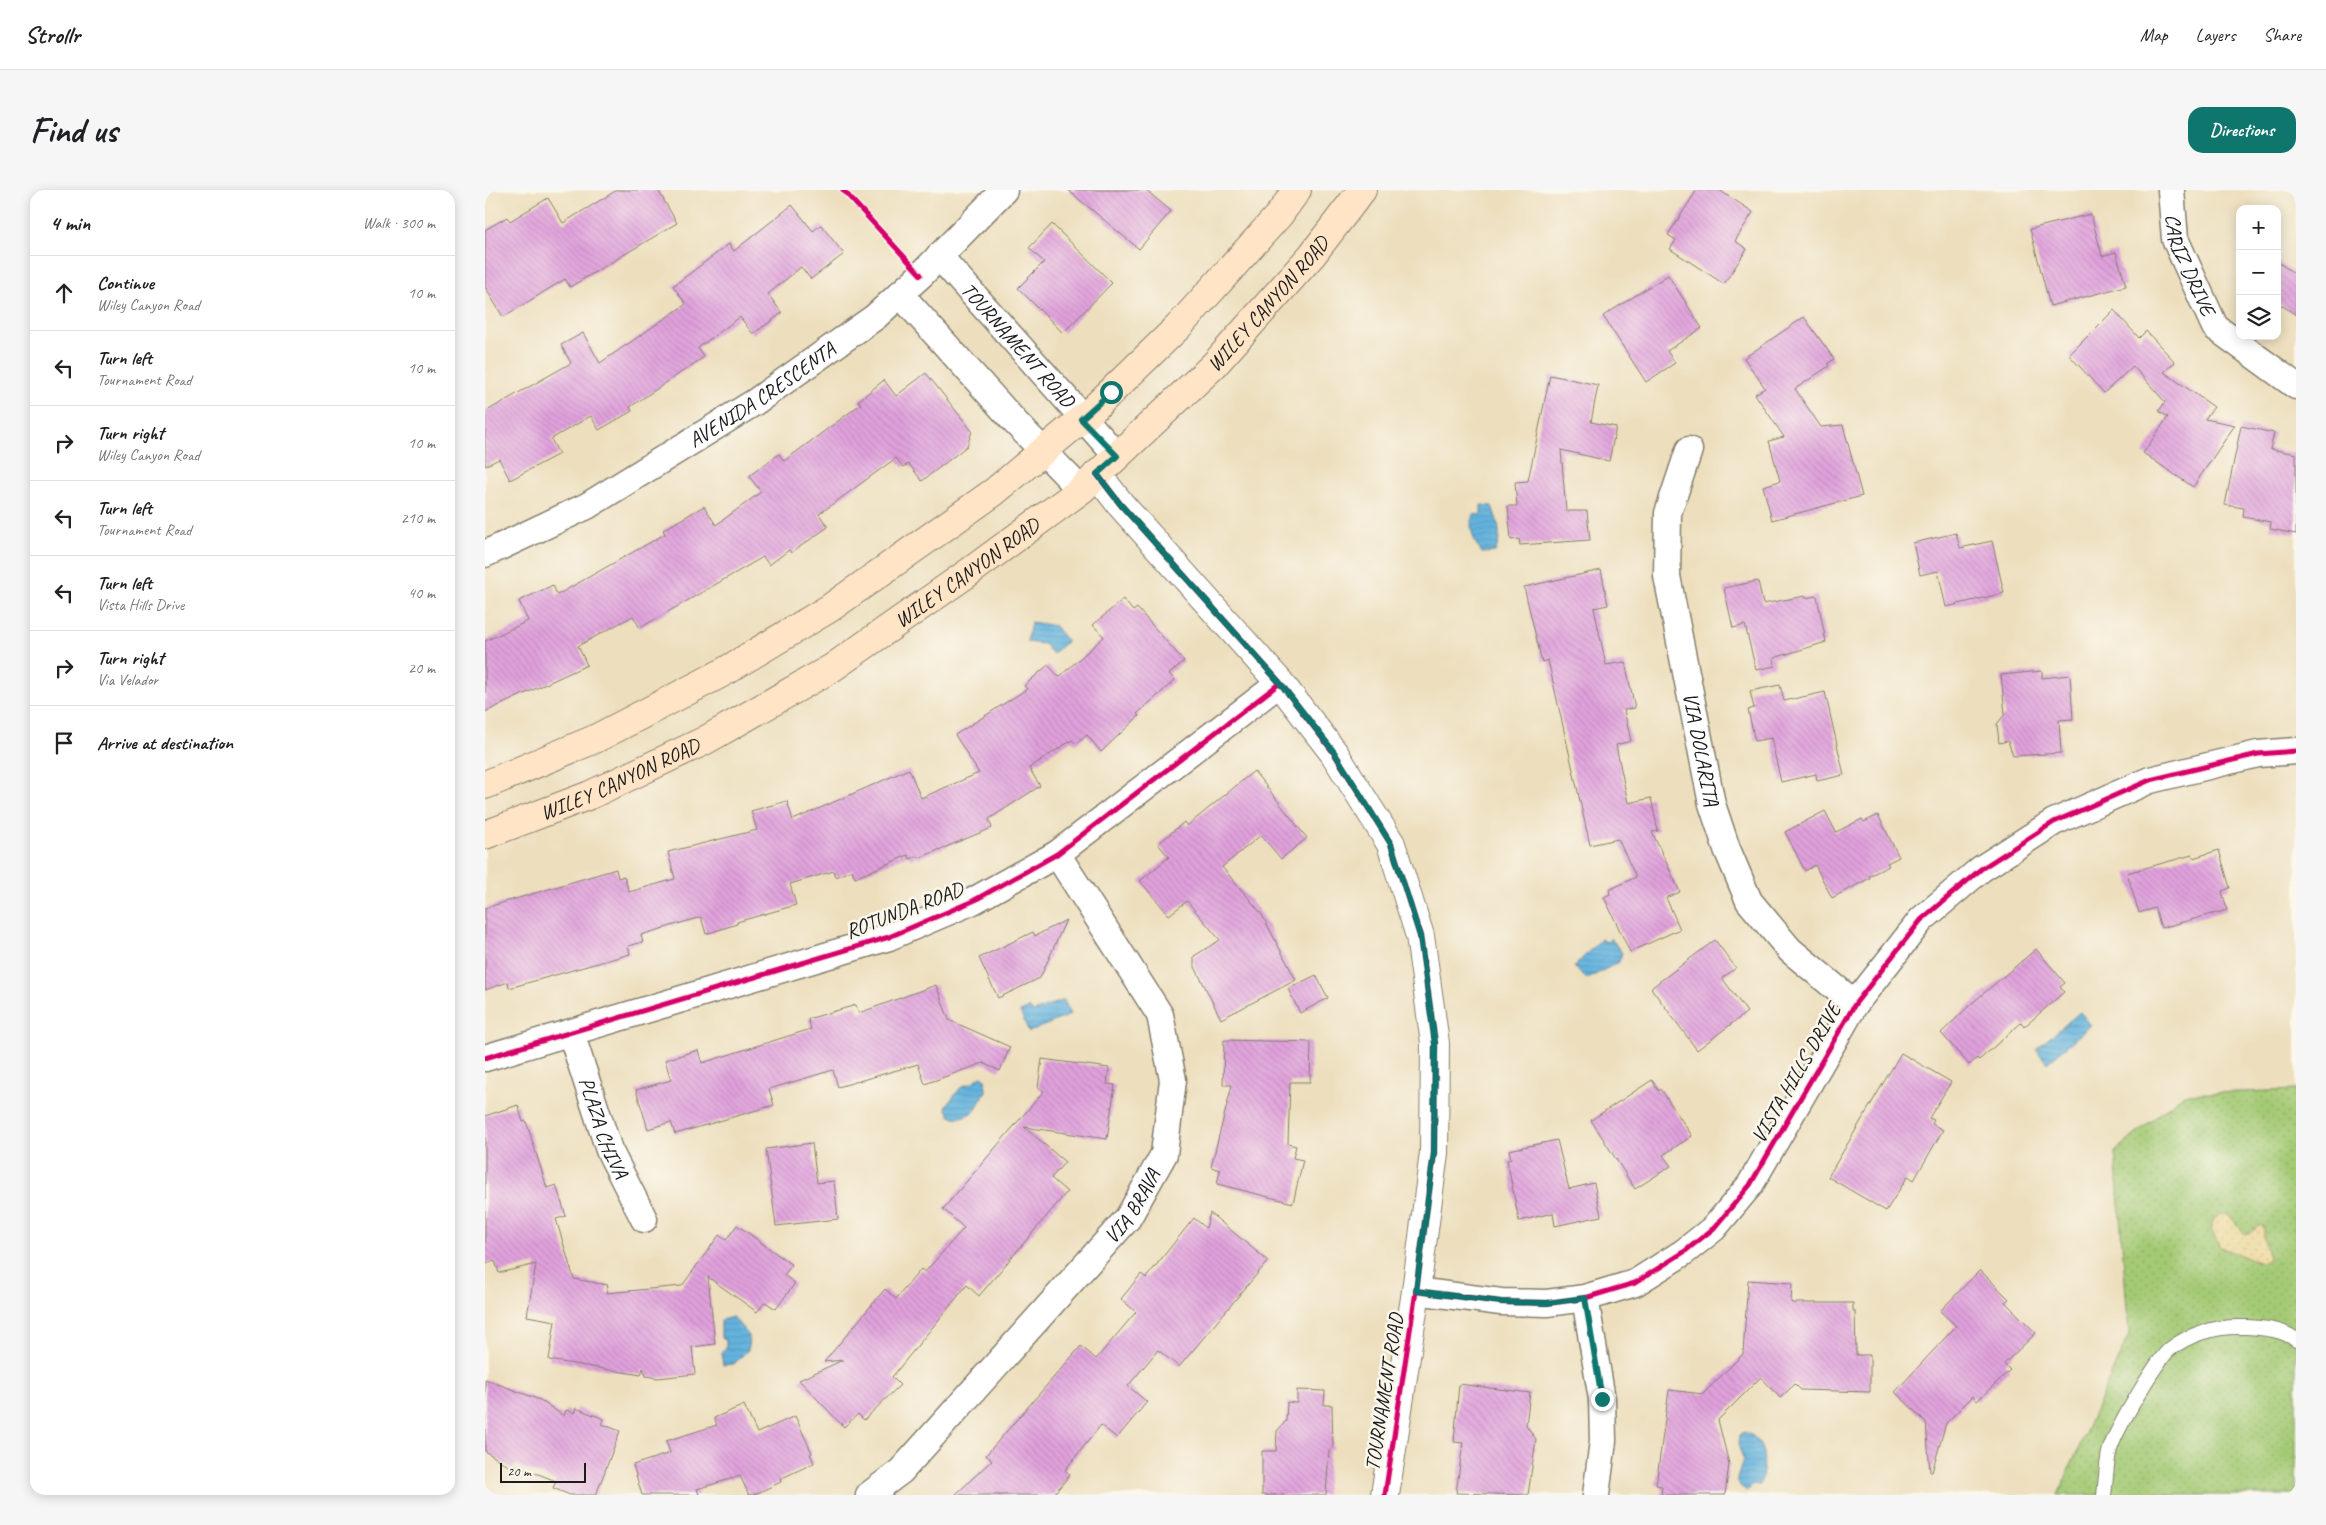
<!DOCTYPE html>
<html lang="en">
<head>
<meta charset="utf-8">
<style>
  :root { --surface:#fff; --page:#f6f6f6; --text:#202124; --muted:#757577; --line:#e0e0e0; --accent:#0f766e }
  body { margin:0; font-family:Caveat,sans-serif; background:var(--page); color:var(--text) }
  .controls { position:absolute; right:15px; top:15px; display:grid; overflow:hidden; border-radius:10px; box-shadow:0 2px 12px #0003 }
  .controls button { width:45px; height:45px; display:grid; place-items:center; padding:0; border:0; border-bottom:1px solid var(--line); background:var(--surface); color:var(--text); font:25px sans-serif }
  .scale { position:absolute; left:15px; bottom:12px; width:86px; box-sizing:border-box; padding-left:5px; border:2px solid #1c1c1c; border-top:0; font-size:14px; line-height:18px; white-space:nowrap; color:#1c1c1c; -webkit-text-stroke:4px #fbf7ec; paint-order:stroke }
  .stop { position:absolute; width:15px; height:15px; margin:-11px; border:4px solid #0f766e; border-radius:50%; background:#fff }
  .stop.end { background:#0f766e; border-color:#fff; box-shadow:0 1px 5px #0008 }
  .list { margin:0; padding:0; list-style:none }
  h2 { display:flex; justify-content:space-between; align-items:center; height:65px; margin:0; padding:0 20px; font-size:21px }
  h2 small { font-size:16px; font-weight:400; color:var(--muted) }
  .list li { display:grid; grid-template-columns:32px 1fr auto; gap:15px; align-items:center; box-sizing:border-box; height:75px; padding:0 20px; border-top:1px solid var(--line) }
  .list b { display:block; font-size:19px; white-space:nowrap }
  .list p { margin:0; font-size:16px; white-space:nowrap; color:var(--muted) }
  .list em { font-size:16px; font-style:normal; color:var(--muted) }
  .icon { flex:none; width:28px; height:28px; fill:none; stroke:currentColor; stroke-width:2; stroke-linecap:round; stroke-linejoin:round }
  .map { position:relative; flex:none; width:1811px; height:1305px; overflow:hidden; border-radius:15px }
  header { display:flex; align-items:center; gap:30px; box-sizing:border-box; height:70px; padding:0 25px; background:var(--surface); border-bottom:1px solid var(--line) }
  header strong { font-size:24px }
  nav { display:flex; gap:28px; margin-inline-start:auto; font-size:18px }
  .intro { display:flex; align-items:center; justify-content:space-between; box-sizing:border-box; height:120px; padding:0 30px }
  h1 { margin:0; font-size:35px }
  .button { padding:12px 22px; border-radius:15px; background:var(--accent); color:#fff; font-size:18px; font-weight:700 }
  main { display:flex; gap:30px; padding:0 30px }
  aside { flex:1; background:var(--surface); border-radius:15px; box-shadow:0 2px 12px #0003 }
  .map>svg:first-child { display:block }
  .grass { fill:url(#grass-dots); stroke:#607348 }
  .sand { fill:url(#sand-dots); stroke:#857b5d }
  .water { fill:url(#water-rules); stroke:#40687d }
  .building { fill:url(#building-back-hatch) }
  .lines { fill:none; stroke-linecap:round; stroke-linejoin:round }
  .service-casing { stroke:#847e6d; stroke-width:16 }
  .minor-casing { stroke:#847e6d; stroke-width:29 }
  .tertiary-casing { stroke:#847e6d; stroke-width:30 }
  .secondary-casing { stroke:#847e6d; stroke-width:30 }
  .path { stroke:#847e6d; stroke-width:3; stroke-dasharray:1 4; stroke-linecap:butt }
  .service { stroke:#fff; stroke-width:14 }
  .minor { stroke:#fff; stroke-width:26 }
  .tertiary { stroke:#fff; stroke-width:28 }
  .secondary { stroke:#ffe4c6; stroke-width:28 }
  .cycleway-casing { stroke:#fbf7ec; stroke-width:8 }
  .cycleway { stroke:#d6006c; stroke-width:5 }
  .route { stroke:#0f766e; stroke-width:6 }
  .labels { text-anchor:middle; stroke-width:5; stroke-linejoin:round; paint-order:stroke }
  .street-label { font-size:21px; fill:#1c1c1c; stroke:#fbf7ec }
</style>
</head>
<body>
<header>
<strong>Strollr</strong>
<nav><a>Map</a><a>Layers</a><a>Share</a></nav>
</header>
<div class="intro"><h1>Find us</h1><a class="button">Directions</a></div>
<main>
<aside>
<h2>4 min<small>Walk · 300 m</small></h2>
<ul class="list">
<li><svg class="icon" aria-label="ahead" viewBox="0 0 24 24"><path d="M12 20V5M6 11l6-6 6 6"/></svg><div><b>Continue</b><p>Wiley Canyon Road</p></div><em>10 m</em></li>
<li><svg class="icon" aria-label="left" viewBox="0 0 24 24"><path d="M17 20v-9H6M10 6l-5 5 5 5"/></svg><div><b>Turn left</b><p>Tournament Road</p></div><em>10 m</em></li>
<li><svg class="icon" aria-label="right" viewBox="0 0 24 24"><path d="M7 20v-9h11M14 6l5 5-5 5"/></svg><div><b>Turn right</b><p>Wiley Canyon Road</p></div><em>10 m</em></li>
<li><svg class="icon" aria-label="left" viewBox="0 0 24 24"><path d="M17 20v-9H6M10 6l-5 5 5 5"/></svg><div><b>Turn left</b><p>Tournament Road</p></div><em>210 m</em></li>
<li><svg class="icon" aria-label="left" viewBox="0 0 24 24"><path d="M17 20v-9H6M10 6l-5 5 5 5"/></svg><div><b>Turn left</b><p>Vista Hills Drive</p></div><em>40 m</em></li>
<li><svg class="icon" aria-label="right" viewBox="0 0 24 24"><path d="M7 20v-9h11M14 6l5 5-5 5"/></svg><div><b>Turn right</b><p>Via Velador</p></div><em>20 m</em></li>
<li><svg class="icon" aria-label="arrive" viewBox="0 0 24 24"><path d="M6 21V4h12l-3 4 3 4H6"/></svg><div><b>Arrive at destination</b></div></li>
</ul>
</aside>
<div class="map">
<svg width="1811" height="1305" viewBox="0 0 1811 1305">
  <defs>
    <pattern id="grass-dots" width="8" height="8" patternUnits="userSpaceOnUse" patternTransform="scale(1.25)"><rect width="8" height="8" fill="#a4ca75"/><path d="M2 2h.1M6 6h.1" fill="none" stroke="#8dad65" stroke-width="1.8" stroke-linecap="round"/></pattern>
    <pattern id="sand-dots" width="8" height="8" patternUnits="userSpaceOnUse" patternTransform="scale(1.25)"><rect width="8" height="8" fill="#eeda9e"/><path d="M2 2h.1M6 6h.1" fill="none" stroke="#ccba88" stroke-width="1.8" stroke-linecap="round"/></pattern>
    <pattern id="water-rules" width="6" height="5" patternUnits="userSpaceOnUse" patternTransform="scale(1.25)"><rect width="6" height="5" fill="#64b3de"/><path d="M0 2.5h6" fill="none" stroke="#5699be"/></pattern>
    <pattern id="building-back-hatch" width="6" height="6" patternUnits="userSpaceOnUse" patternTransform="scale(1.25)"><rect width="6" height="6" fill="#e0a1dc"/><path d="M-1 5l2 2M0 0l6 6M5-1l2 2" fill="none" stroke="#c08abc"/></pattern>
  </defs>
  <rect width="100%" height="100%" fill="#fbf7ec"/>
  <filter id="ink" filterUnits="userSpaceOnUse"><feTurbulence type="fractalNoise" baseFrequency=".02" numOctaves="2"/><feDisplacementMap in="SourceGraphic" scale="10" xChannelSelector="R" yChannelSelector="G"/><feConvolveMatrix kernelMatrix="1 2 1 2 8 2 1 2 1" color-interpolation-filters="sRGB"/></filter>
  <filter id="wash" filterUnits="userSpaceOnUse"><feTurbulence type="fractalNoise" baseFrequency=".0096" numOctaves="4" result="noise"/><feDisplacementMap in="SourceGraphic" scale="20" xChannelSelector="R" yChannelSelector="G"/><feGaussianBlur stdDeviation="1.12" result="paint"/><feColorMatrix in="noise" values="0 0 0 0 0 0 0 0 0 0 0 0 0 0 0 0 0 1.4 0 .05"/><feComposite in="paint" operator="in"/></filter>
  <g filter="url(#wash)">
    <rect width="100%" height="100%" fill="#eddfbe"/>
    <!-- grass -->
    <path class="grass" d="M1811 900V1305H1573L1644 1144 1630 962 1698 904Z"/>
    <!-- sand -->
    <path class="sand" d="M1736 1024 1744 1025 1759 1044H1764L1775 1035 1779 1037V1049L1784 1069 1776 1073 1735 1057 1726 1039 1728 1030Z"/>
    <!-- water -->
    <path class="water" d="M996 315 1007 316C1013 333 1018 345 1010 362L997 363C989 352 983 338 988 324L996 325Z
      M546 432 570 436 582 451 568 464 559 454 542 452Z
      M1126 748 1137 763 1134 772 1102 789 1089 777 1116 749 1122 752Z
      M579 810 585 825 544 842 535 822 545 818 548 822Z
      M1595 822 1606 835 1562 873 1551 859Z
      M496 886 500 888 501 901 489 922 474 928 465 926 461 916 477 896 487 893Z
      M248 1127 264 1146 263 1160 249 1174 238 1175 236 1163 241 1158V1150L236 1148V1130Z
      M1259 1242C1282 1248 1281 1276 1275 1295H1268L1262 1301 1254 1295 1252 1289 1258 1269 1253 1254 1254 1246Z"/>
    <g id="blocks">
      <!-- building -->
      <path class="building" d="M132 0H173L192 33 85 97 80 89 18 127 0 97V40L22 27 25 31 63 8 78 33Z
        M583 0H661L686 21 654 59Z
        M1212 0H1234L1268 22 1250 51 1262 59 1239 94 1185 59 1191 50 1183 45Z
        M307 15 328 41 336 35 359 64 326 89 316 77 283 104 297 123 268 144 255 127 213 158 219 167 145 217 147 221 114 240 106 226 66 249 74 264 25 290 14 269 0 276V222L86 173 76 155 98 143 115 173 201 114 188 96 244 54 249 61Z
        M1606 24 1617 66 1631 62 1641 96 1565 116 1545 39Z
        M567 34 627 93 578 143 533 98 559 72 544 58Z
        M1792 71 1811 85V125L1792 112Z
        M1183 85 1217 138 1182 161 1190 173 1161 192 1118 126Z
        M1629 120 1654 148 1661 141 1690 172 1679 182 1729 217 1720 229 1750 235 1708 297 1658 263 1683 227 1674 221 1680 212 1648 176 1619 203 1584 165Z
        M1319 127 1349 169 1342 174 1344 176 1310 199 1336 237 1358 235 1377 306 1287 330 1278 296 1295 291 1284 251 1299 247 1270 204 1280 198 1259 168Z
        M441 183 487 241 482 256 437 291 424 274 418 277 411 268 334 324 343 337 306 363 304 360 284 375 278 367 155 438 148 426 93 456 102 475 0 522V451L43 431 34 411 68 395 72 405 180 344 178 340 219 316 231 335 276 302 264 286 294 264 299 271 376 214 373 211 399 190 411 206Z
        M1065 185 1113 195 1106 232 1131 237 1124 271 1076 260 1081 321H1102L1105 350 1035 355 1034 349 1026 350 1023 316H1032L1030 292 1043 291Z
        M1756 236 1789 243 1785 259 1811 264V344L1785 339 1786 332 1758 327 1759 318 1740 315Z
        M1471 343 1475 358 1507 351 1519 403 1461 417 1453 381 1435 385 1428 353Z
        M1116 380 1123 415 1109 418 1121 475 1140 472 1150 518 1139 520 1146 551 1131 555 1143 613 1166 608 1173 641 1167 642 1195 702 1181 708 1195 739 1145 762 1119 707 1125 704 1124 700 1151 687 1133 649 1105 655 1063 470 1057 472 1039 397Z
        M1273 391 1278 414 1320 406V408L1332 406 1341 452 1289 468 1290 476 1271 480 1260 435 1248 438 1239 398Z
        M638 409 648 421 652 418 699 471 684 484 690 490 652 524 654 526 616 562 602 545 591 554 587 550 544 578 555 596 504 629 507 638 434 668 433 666 425 669 423 665 370 688 367 680 351 687 349 681 305 694 311 715 252 732V734L221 744 216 727 156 745 158 752 143 756 145 764 24 798 23 792 0 800V718L131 679 133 688 139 686 144 702 190 689 183 662 272 640 266 621 302 611 308 630 424 579 436 608 494 583 470 545 542 499 539 496 563 475 574 487 619 447 608 435Z
        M1557 481V488L1585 485 1588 529 1574 530 1576 563 1528 566 1523 551 1514 553 1512 534 1520 524 1516 485Z
        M1295 495 1299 511 1340 502 1359 585 1332 591 1331 584 1296 592 1286 548 1270 551 1263 520 1269 518 1265 501Z
        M769 581 822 648 796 669 776 645 737 677 776 723 811 790 736 829 709 775V766L735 750 702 711 684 725 655 691 684 667 673 654 699 632 702 636Z
        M1340 621 1351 642 1377 629 1379 632 1393 625 1414 667 1402 673 1404 676 1384 686 1385 688 1347 708 1330 675 1320 681 1300 642Z
        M1734 660 1745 698 1737 701 1742 720 1676 738 1670 718 1654 723 1642 683 1707 665 1708 668Z
        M581 730 555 788 513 808 494 768 548 742 550 746Z
        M1230 750 1251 778 1237 788 1262 822 1212 860 1166 798Z
        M1551 759 1580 793 1575 797 1579 802 1539 837 1536 833 1494 870 1492 868 1484 875 1456 843 1486 814Z
        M831 785 843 808 815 823 803 799Z
        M451 795 464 830 525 857 515 881 498 873 440 894 433 874 353 897 348 880 284 899 289 915 190 944 186 932 163 939 151 900 186 890 180 870 213 860 217 873 326 839 323 829 371 815 374 823Z
        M739 850 826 852 825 892H805L803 954 811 956 808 968 818 970 808 1013 732 994 735 980 726 977 747 895H738Z
        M1416 863 1466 892 1444 928 1449 930 1447 934 1458 940 1429 990 1423 986 1401 1021 1343 987Z
        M557 869 624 878 622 894 630 895 622 949 539 937 580 972 566 988 582 1002 494 1106 482 1095 407 1187 415 1195 379 1230 373 1224 359 1237 314 1190 358 1170 339 1172 400 1099 411 1109 436 1079 440 1082 479 1038 458 1019 559 901 553 898Z
        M1167 890 1174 901 1176 899 1207 946 1178 965 1186 976 1150 999 1106 930Z
        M33 915 38 932 41 931 62 998 71 995 81 1026 71 1029 89 1089 123 1095 121 1103 197 1096 234 1045 241 1050 252 1035 307 1075 299 1085 310 1093 291 1119 280 1112 272 1122 223 1087 230 1154 207 1157 210 1184 173 1188 161 1186 158 1178 156 1185 64 1170 70 1131 42 1126 51 1074 14 1083 10 1071 0 1074V926Z
        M1072 950 1084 999 1109 993 1116 1026 1070 1036 1068 1023 1034 1031 1022 970 1026 969 1024 960Z
        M327 953 332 993 349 991 353 1029 291 1036 281 959Z
        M725 1023 783 1071 694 1177 673 1160 643 1196 662 1212 632 1248 616 1235 580 1280 585 1285 568 1305H470L507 1270 501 1265 596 1156 611 1169 651 1122 636 1109 656 1084 661 1088 709 1028 721 1038Z
        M1495 1080 1524 1109 1520 1112 1551 1143 1519 1174 1525 1180 1492 1211 1488 1206 1461 1233 1447 1282H1445L1441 1232 1410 1202 1471 1136 1455 1121Z
        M1263 1090 1307 1093 1306 1113H1368V1121H1370L1371 1165H1385V1202L1316 1200 1310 1194 1295 1208 1276 1187 1233 1230 1244 1274 1240 1305H1176L1177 1296 1171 1295 1184 1200 1218 1204 1258 1164Z
        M0 1189 55 1210 79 1226 81 1220 89 1223 91 1218 119 1229 117 1234 135 1241 111 1305H85L68 1298 71 1291 30 1275 28 1279 0 1261Z
        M974 1194 1045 1203 1041 1235 1051 1249 1043 1305 971 1303 978 1253 969 1252Z
        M812 1200 840 1201 839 1215H847L848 1258 844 1261 841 1305H777V1261H791L792 1241 801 1231 802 1212 812 1213Z
        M259 1215 272 1243 310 1226 327 1263 325 1264 329 1273 295 1289 296 1292 268 1305H264L255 1286 212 1299 214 1305H157L148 1275 185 1263 181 1251 232 1235 229 1228Z"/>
    </g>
  </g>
  <g filter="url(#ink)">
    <use href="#blocks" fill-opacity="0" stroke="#847e6d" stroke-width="1"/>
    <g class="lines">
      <!-- service casing -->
      <g class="service-casing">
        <path id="service" d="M1619 1305C1621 1291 1621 1277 1624 1263 1628 1244 1671 1171 1685 1159 1707 1142 1734 1136 1760 1137 1777 1138 1798 1139 1811 1150"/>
      </g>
      <!-- minor casing -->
      <g class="minor-casing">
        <g id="minor">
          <path id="s1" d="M1686 0 1690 49 1730 137 1811 196"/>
          <path id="s2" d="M454 66 632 266"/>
          <path d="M415 104 529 231 596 300"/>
          <path id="s3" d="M1204 260 1183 323 1182 386 1227 614 1242 659 1264 711 1305 760 1370 814"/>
          <path id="s4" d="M0 364 102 316 270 212 390 127 436 85 519 0"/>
          <path id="s5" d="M86 843 124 960 159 1029"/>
          <path d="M0 868 404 747 488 711 572 664 795 493"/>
          <path d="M931 1101 1016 1112 1062 1113 1100 1108 1150 1093 1199 1062 1229 1038 1265 995 1370 814 1436 730 1496 679 1569 632 1665 590 1773 564 1811 561"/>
          <path d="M1100 1108 1117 1209 1118 1251 1111 1305"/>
          <path id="s6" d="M384 1305 416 1281 643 1028 679 964 688 890 675 825 572 664"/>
        </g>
      </g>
      <!-- tertiary casing -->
      <g class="tertiary-casing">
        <path id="tertiary" d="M612 284 636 315 795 493 849 563 906 654 935 746 950 853 949 963 931 1101 900 1305"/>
      </g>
      <!-- secondary casing -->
      <g class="secondary-casing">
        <g id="secondary">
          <path d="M0 595 110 549 237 483 345 418 509 302 606 221 693 137 794 25 812 0"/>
          <path id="s7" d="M0 645 105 605 219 551 347 478 483 383 596 300 729 175 827 65 877 0"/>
        </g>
      </g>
      <!-- path -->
      <path class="path" d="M358 0 417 64"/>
      <!-- service -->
      <use href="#service" class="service"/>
      <!-- minor -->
      <use href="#minor" class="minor"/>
      <!-- tertiary -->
      <use href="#tertiary" class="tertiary"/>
      <!-- secondary -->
      <use href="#secondary" class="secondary"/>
      <!-- cycleway casing -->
      <g class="cycleway-casing">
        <path id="cycleway" d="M358 0 436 85
          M612 284 636 315 795 493 849 563 906 654 935 746 950 853 949 963 931 1101 900 1305
          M0 868 404 747 488 711 572 664 795 493
          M931 1101 1016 1112 1062 1113 1100 1108 1150 1093 1199 1062 1229 1038 1265 995 1370 814 1436 730 1496 679 1569 632 1665 590 1773 564 1811 561"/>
      </g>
      <!-- cycleway -->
      <use href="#cycleway" class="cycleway"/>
    </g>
  </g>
  <g class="lines" filter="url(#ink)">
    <!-- route -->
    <path class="route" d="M626 202 596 229 632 266 612 284 636 315 795 493 849 562 906 654 935 746 950 853 949 963 931 1101 1016 1112 1062 1113 1100 1108 1117 1209"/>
  </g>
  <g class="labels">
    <!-- street labels -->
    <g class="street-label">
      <text dy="7" stroke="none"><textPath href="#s1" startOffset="78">CARIZ DRIVE</textPath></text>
      <text dy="7" stroke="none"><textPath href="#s7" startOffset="956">WILEY CANYON ROAD</textPath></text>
      <text dy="7" stroke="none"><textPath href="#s2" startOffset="119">TOURNAMENT ROAD</textPath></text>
      <text dy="7" stroke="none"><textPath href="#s4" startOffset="320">AVENIDA CRESCENTA</textPath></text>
      <text dy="7" stroke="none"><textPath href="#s7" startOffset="551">WILEY CANYON ROAD</textPath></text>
      <text dy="7" stroke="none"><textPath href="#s3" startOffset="306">VIA DOLARITA</textPath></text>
      <text dy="7" stroke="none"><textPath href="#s7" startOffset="146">WILEY CANYON ROAD</textPath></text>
      <text transform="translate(419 720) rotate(-21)" y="7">ROTUNDA ROAD</text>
      <text transform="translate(1311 883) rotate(-60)" y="7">VISTA HILLS DRIVE</text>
      <text dy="7" stroke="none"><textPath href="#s5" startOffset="100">PLAZA CHIVA</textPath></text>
      <text dy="7" stroke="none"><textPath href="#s6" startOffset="392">VIA BRAVA</textPath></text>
      <text transform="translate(899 1202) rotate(-81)" y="7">TOURNAMENT ROAD</text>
    </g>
  </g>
</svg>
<div class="controls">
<button>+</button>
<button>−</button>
<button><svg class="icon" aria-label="layers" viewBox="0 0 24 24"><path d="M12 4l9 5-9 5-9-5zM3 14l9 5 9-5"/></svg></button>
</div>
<div class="scale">20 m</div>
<div class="stop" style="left:626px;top:202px"></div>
<div class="stop end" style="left:1117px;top:1209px"></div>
</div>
</main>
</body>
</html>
